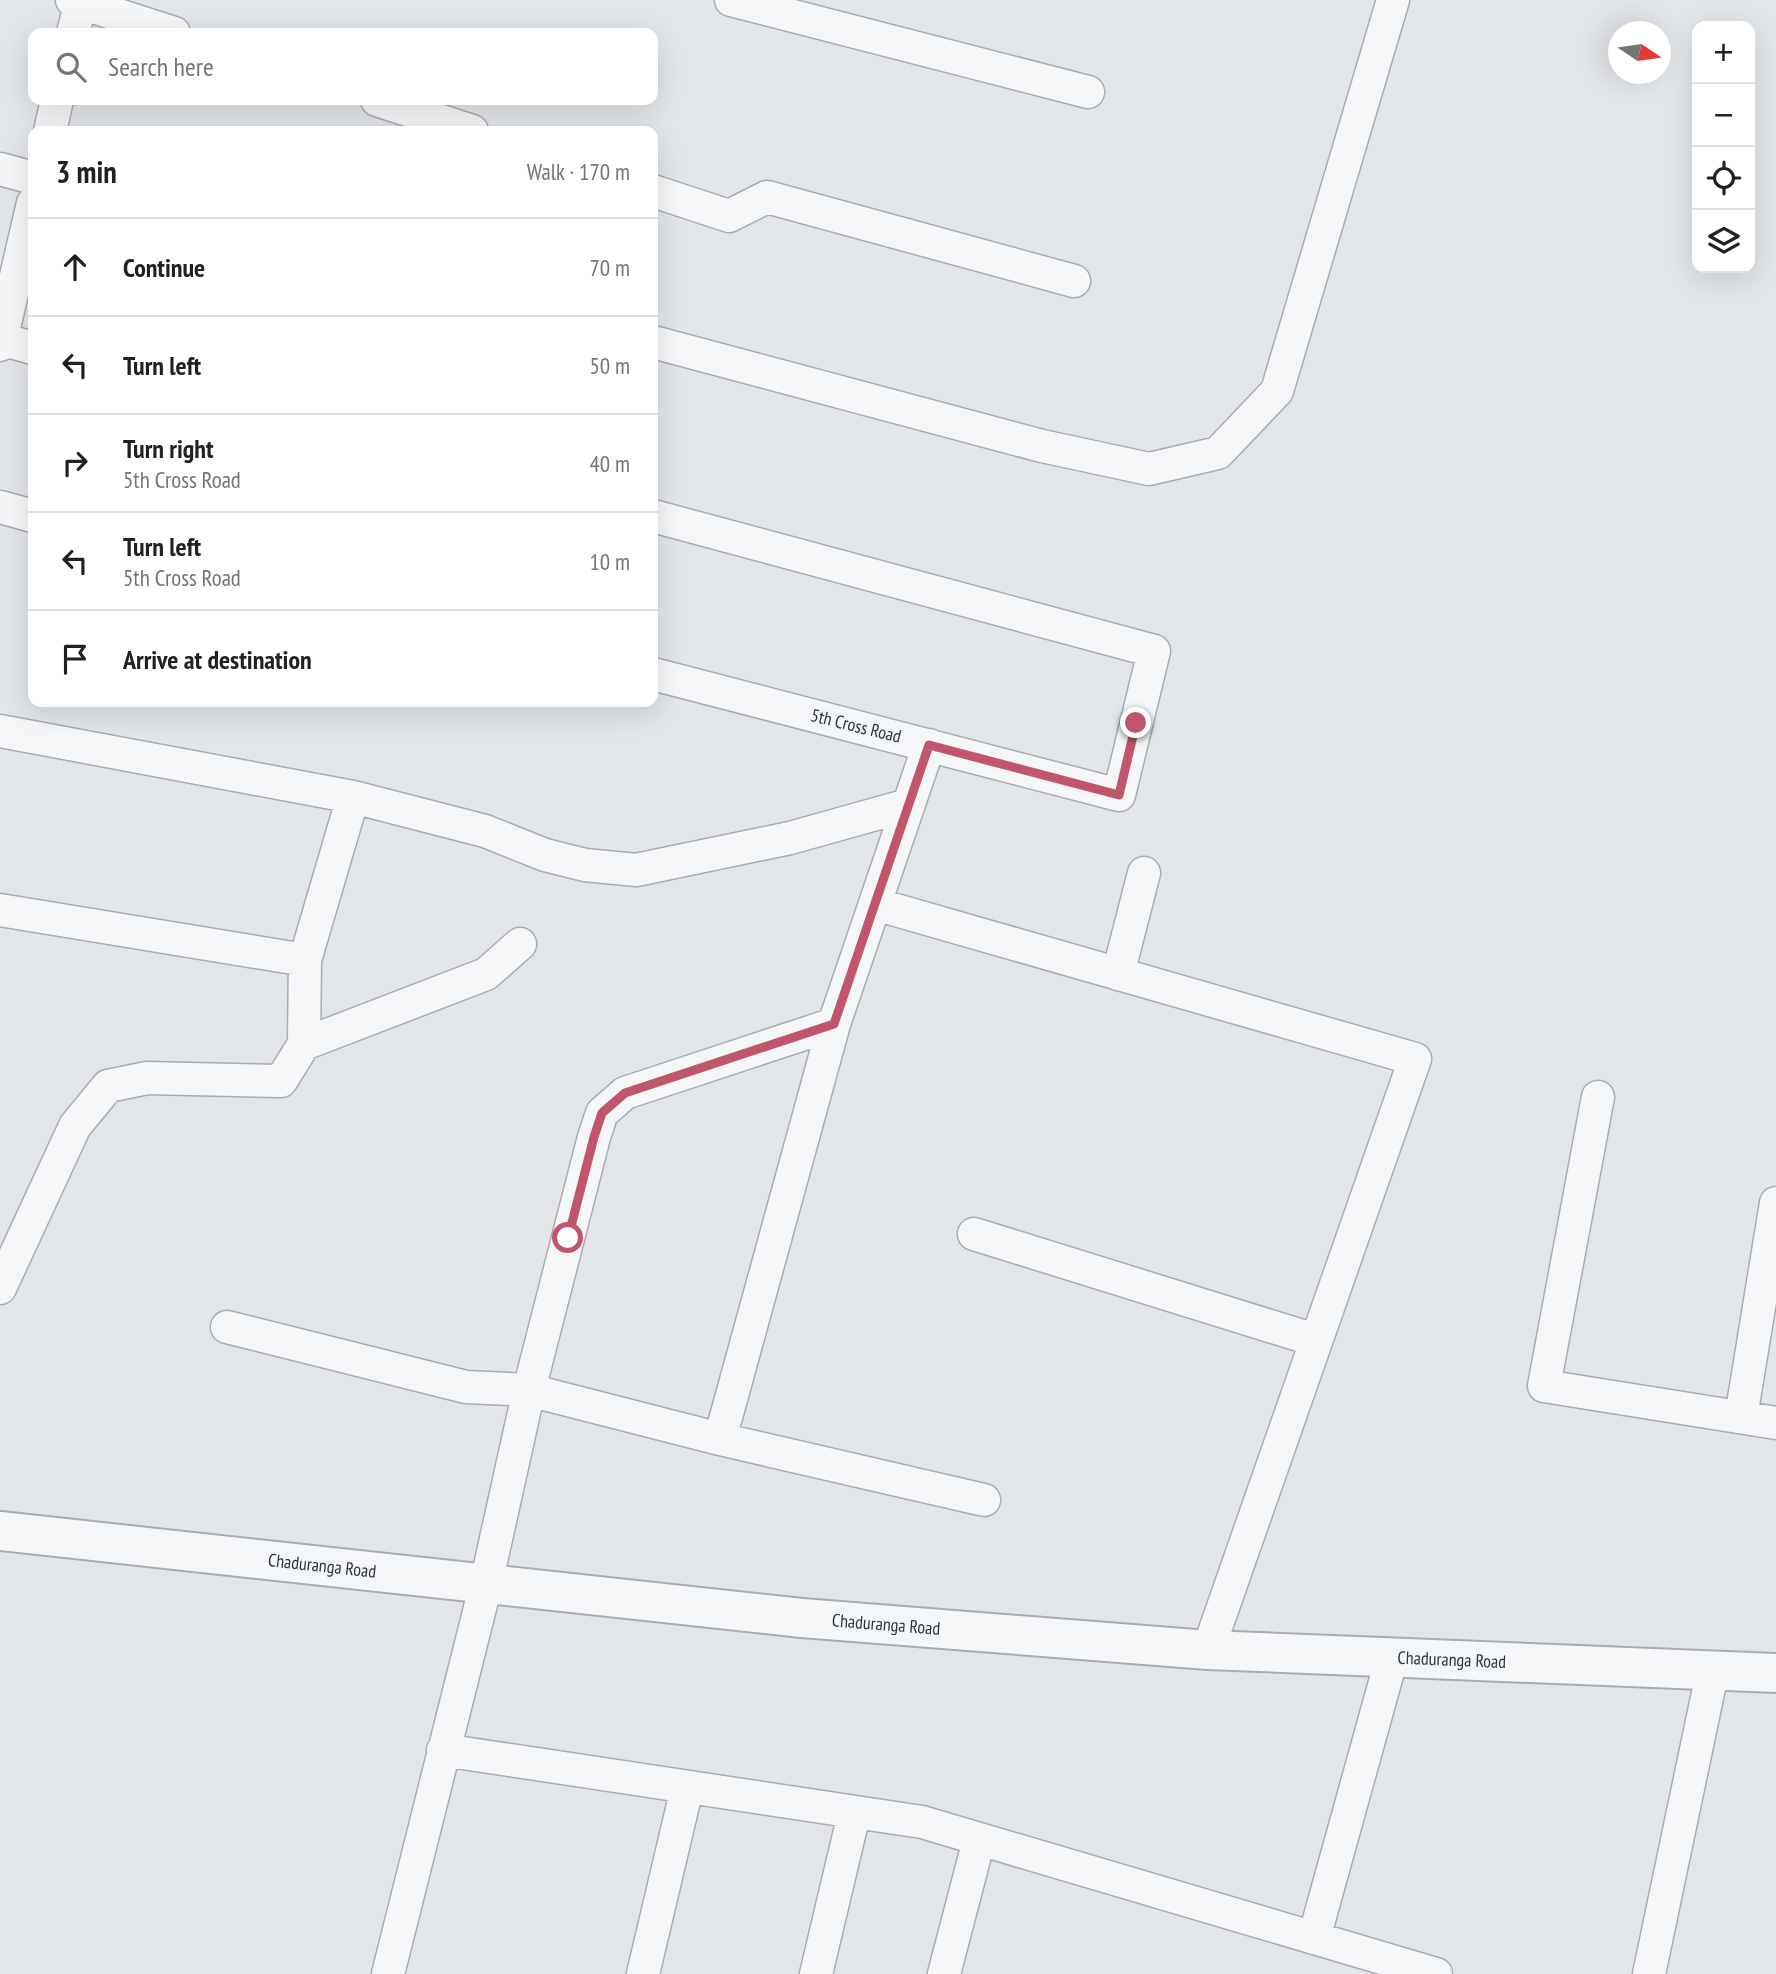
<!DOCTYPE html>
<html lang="en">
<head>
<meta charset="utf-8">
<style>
  :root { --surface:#fff; --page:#f2f2f2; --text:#202124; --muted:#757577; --line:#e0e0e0 }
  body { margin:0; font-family:"PT Sans Narrow",sans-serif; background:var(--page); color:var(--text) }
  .controls { position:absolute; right:21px; top:21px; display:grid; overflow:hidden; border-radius:14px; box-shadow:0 7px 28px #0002 }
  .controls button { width:63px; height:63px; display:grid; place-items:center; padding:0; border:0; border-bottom:2px solid var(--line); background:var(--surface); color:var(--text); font:35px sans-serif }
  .compass { position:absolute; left:1608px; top:21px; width:63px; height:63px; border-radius:50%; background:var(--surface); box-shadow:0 7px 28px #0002; rotate:103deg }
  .stop { position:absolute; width:21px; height:21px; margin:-16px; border:5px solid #c0556b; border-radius:50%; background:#fff }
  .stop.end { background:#c0556b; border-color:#fff; box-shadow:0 2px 7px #0008 }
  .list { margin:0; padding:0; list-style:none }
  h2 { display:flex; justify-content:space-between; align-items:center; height:91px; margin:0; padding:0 28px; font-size:30px }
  h2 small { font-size:23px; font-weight:400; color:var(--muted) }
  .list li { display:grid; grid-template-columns:46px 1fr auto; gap:21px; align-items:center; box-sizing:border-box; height:98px; padding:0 28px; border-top:2px solid var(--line) }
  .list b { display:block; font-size:26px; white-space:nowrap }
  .list p { margin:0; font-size:23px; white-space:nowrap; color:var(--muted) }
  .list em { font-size:23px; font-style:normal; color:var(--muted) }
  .icon { flex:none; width:38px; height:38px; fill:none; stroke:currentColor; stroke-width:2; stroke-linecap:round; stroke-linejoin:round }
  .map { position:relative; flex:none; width:1776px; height:1974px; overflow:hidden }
  .search { position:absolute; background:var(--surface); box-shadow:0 7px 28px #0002; left:28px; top:28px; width:630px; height:77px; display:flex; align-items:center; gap:18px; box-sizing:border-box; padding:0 24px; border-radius:14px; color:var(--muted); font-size:26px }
  .panel { position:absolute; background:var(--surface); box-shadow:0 7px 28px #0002; left:28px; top:126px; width:630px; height:581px; border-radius:14px }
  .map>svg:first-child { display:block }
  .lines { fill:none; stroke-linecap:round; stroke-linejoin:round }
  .minor-casing { stroke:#a8adb3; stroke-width:35 }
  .tertiary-casing { stroke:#a8adb3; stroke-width:42 }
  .minor { stroke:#f5f6f8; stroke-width:32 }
  .tertiary { stroke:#f5f6f8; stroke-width:38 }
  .route { stroke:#c0556b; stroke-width:9 }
  .labels { text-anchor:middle; stroke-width:5; stroke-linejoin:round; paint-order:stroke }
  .street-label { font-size:18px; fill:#2c3440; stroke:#f2f4f7 }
</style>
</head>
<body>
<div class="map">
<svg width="1776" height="1974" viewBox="0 0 1776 1974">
  <rect width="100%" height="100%" fill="#e3e6e9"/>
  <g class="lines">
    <!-- minor casing -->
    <g class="minor-casing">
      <path id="minor" d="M72 0 174 33
        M731 0 1088 92
        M73 33 81 0
        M377 100 472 131
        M50 131 57 100
        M0 169 33 178
        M653 191 729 216 767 197 1074 281
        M0 339 33 348
        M653 342 1042 446 1149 469 1218 453 1277 391 1393 0
        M0 345 33 203
        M0 507 33 516
        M653 516 1154 651 1119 795 653 674
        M0 731 353 797 485 831 545 855 585 865 636 870 790 838 908 805
        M875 904 1415 1059 1208 1650
        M0 910 305 960
        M1118 974 1144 873
        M304 1044 486 974 520 944
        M1598 1097 1544 1386 1776 1423
        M974 1234 1315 1340
        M0 1288 75 1126 108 1086 147 1078 281 1081 304 1044 305 960 353 797
        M227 1327 466 1387 529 1390 594 1137 602 1113 625 1093 834 1024
        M1741 1417 1776 1203
        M720 1439 984 1500
        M443 1750 922 1822 1436 1974
        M1314 1938 1392 1657
        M388 1974 486 1584 529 1390 720 1439 834 1024 929 745
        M643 1974 687 1788
        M816 1974 854 1814
        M944 1974 979 1840
        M1649 1974 1713 1669"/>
    </g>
    <!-- tertiary casing -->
    <g class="tertiary-casing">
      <g id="tertiary">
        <path id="s1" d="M0 1531 802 1618 1208 1650 1776 1673"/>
      </g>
    </g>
    <!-- minor -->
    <use href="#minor" class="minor"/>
    <!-- tertiary -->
    <use href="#tertiary" class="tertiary"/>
  </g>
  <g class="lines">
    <!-- route -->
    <path class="route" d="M568 1238 594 1137 602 1113 625 1093 834 1024 929 745 1119 795 1136 723"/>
  </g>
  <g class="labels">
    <!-- street labels -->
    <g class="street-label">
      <text transform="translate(856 726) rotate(14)" y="6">5th Cross Road</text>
      <text dy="6" stroke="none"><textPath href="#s1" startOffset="324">Chaduranga Road</textPath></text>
      <text dy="6" stroke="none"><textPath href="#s1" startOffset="891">Chaduranga Road</textPath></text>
      <text dy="6" stroke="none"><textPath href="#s1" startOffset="1458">Chaduranga Road</textPath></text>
    </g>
  </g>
</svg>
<div class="controls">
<button>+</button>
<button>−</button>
<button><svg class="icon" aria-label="locate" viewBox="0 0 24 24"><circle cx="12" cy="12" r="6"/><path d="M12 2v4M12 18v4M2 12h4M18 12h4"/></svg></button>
<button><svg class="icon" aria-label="layers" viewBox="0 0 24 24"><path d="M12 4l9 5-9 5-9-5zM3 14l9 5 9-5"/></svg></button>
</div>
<svg class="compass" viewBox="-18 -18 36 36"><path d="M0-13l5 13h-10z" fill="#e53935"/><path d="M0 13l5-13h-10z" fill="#757577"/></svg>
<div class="stop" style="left:568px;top:1238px"></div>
<div class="stop end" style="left:1136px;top:723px"></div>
<div class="search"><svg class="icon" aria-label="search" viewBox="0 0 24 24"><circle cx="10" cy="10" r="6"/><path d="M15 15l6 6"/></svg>Search here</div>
<section class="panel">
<h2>3 min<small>Walk · 170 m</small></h2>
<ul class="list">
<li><svg class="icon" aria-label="ahead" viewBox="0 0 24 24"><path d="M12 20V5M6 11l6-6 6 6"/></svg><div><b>Continue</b></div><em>70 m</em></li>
<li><svg class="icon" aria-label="left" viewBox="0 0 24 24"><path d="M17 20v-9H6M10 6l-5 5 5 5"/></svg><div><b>Turn left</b></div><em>50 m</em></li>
<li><svg class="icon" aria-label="right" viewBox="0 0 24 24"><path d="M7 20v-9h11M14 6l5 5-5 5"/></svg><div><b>Turn right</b><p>5th Cross Road</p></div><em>40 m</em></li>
<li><svg class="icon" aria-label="left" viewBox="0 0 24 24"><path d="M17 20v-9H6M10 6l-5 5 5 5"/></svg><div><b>Turn left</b><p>5th Cross Road</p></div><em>10 m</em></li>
<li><svg class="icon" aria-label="arrive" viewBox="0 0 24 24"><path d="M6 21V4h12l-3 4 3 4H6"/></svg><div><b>Arrive at destination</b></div></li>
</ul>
</section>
</div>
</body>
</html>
